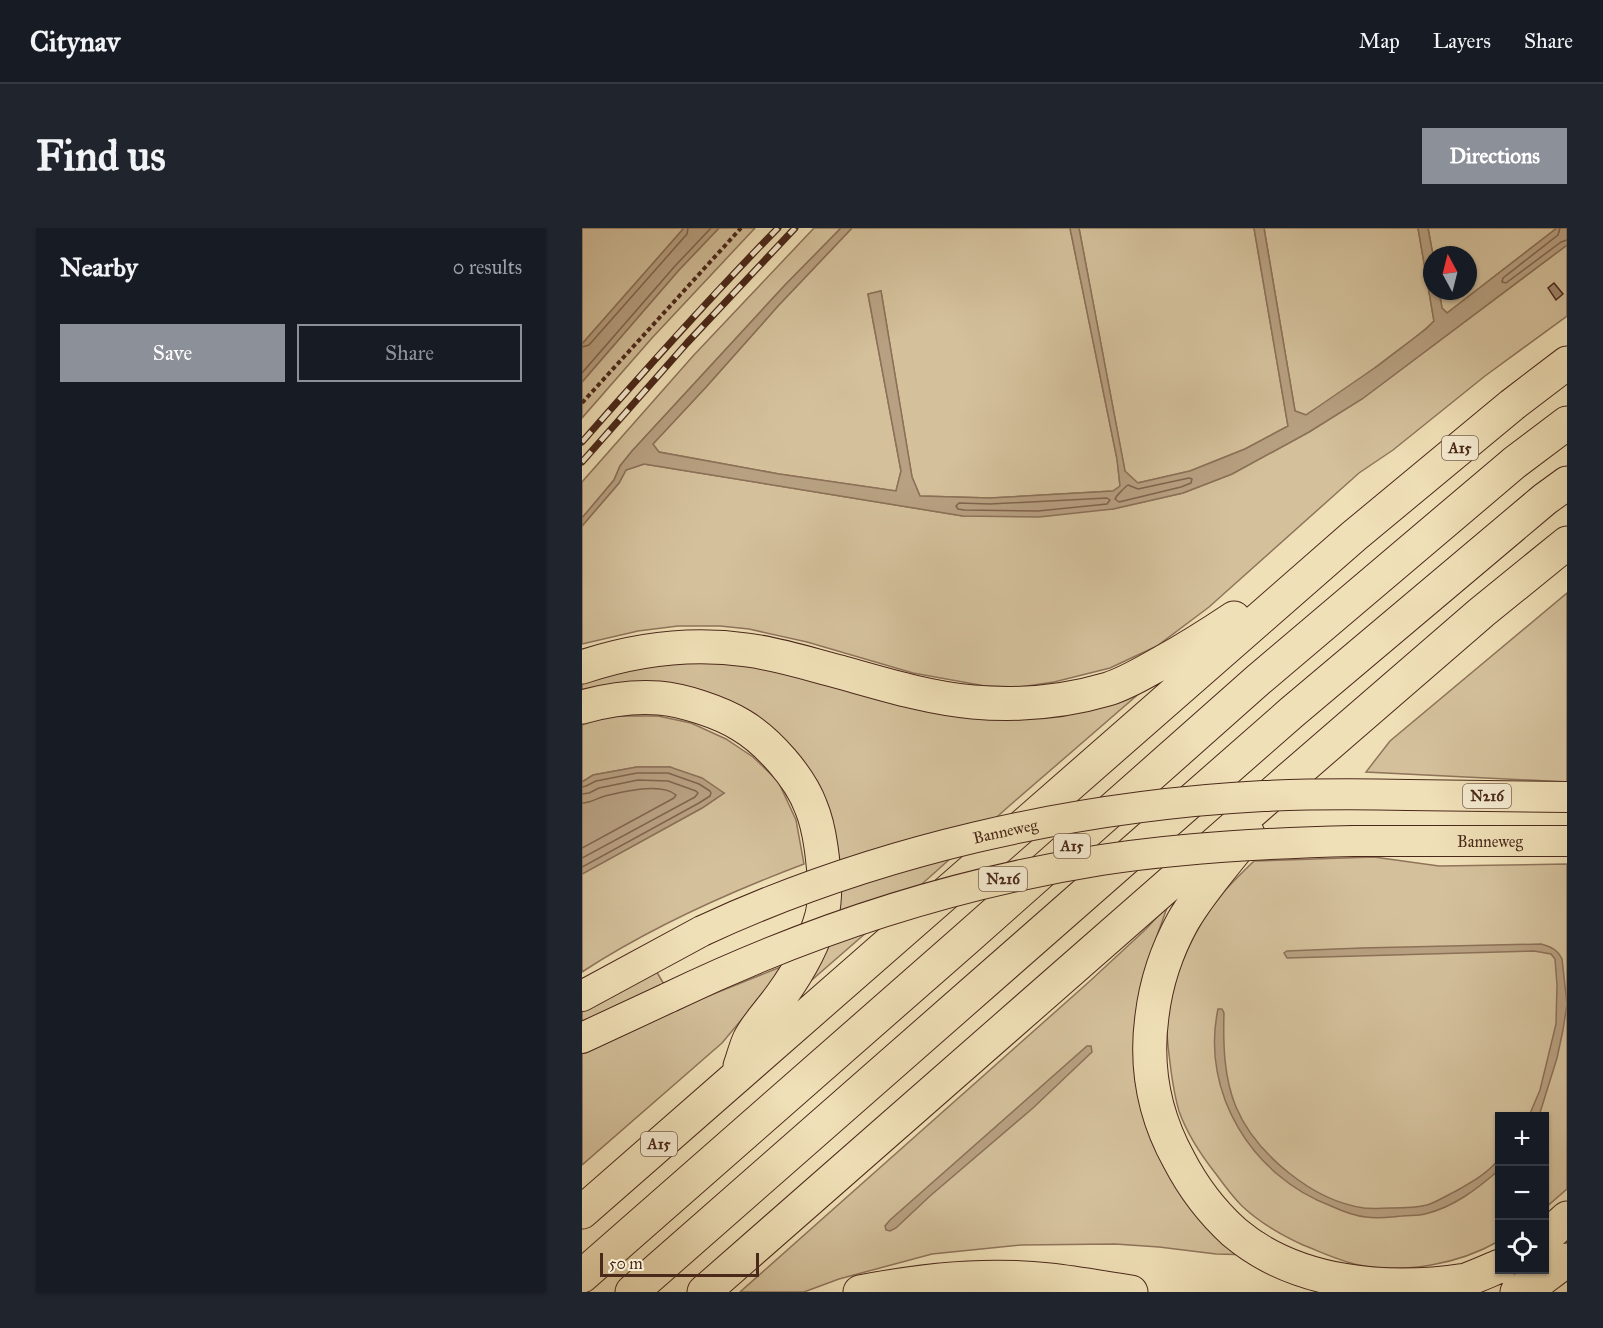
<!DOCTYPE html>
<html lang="en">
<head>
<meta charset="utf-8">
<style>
  :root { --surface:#171b24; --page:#20242c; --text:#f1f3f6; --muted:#9ea1a6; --line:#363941; --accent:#8c9099 }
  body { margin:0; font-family:"IM FELL Great Primer",serif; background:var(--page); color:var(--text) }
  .controls { position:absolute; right:18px; bottom:18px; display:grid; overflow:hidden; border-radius:0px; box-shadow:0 2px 4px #0004 }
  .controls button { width:54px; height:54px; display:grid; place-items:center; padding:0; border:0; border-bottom:2px solid var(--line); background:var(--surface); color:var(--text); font:30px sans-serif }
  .compass { position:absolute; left:841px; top:18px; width:54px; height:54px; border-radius:50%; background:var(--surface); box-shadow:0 2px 4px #0004; rotate:353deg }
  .scale { position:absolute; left:18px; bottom:15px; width:159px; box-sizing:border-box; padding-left:6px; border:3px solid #4a281a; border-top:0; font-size:16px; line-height:21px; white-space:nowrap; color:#4a281a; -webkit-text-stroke:4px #f5ebd0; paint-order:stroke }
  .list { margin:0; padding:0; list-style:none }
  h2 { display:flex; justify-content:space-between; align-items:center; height:78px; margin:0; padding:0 24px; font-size:26px }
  h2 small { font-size:20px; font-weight:400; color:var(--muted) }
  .actions { display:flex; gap:12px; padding:18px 24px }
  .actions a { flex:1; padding:14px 0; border:2px solid var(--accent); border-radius:0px; text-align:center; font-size:21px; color:var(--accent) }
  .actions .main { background:var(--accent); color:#fff }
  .icon { flex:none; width:33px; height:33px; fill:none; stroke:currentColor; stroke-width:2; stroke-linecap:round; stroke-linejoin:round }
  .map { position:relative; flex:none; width:985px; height:1064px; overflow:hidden; border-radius:0px }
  header { display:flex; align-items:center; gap:36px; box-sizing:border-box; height:84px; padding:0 30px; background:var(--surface); border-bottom:2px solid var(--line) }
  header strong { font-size:28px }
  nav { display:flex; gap:33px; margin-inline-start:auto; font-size:21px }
  .intro { display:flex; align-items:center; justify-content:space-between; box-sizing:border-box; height:144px; padding:0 36px }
  h1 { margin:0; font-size:42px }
  .button { padding:15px 27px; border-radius:0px; background:var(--accent); color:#fff; font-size:21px; font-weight:700 }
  main { display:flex; gap:36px; padding:0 36px }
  aside { flex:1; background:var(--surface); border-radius:0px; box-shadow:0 2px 4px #0004 }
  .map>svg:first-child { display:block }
  .green { fill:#d4c19c; stroke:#8f745b; stroke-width:1.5 }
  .water { fill:#b8a182; stroke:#8c7158; stroke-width:1.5 }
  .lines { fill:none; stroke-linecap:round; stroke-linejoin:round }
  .shore { stroke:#81644e; stroke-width:1.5 }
  .building { fill:#a0886c; stroke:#4a281a; stroke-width:1.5 }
  .primary-casing { stroke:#4a281a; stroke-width:32 }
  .highway-casing { stroke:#4a281a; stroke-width:35 }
  .path { stroke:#4a281a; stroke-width:4; stroke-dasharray:4.5 3; stroke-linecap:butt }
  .primary { stroke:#f0e0b7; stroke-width:30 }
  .highway { stroke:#f0e0b7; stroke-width:33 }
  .rail-casing { stroke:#4a281a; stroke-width:7 }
  .rail { stroke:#f5ebd0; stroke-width:4.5; stroke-dasharray:14; stroke-linecap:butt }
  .primary-bridge-casing { stroke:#4a281a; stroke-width:32; stroke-linecap:butt }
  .primary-bridge { stroke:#f0e0b7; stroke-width:30 }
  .labels { text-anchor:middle; stroke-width:4.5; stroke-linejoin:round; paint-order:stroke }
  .shield { fill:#f5ebd0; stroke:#7d6251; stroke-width:1.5 }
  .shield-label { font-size:15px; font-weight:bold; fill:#4a281a }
  .street-label { font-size:16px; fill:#4a281a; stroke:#f5ebd0 }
</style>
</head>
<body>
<header>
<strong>Citynav</strong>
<nav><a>Map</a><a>Layers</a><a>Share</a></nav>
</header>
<div class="intro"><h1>Find us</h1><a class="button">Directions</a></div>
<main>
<aside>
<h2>Nearby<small>0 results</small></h2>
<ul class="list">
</ul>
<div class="actions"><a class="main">Save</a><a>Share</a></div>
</aside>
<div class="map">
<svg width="985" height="1064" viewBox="0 0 985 1064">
  <rect width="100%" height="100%" fill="#f0e0b7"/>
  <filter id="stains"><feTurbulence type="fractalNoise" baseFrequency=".00333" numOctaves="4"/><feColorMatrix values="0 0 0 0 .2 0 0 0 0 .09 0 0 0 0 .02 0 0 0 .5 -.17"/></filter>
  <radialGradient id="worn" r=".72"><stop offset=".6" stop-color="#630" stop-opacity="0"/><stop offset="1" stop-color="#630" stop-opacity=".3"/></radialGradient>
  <!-- green -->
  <path class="green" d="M0 0H102L0 116Z
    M137 0H173L70 110 0 190V154L97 42Z
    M232 0H259L203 57 50 223 38 238 32 252 0 290V254L111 128Z
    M270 0H488L535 231 538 258 531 263 408 270 338 268 330 249 299 63 286 66 319 243 314 263 197 246 77 224 70 217 125 158 196 78Z
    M497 0H672L706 198 663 221 608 243 555 255 543 244Z
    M682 0H836L852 93C840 105 826 115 812 125 784 147 755 168 724 187L713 183Z
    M846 0H975L865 85 860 80 857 63H886V27H851Z
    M985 17V88L903 148 811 222 777 245 627 379 575 418 528 440 472 454 438 459 403 458 331 445 225 414 167 401 138 398H96L56 403 0 416V298L37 255 44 242 62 236 381 288 531 281 601 265 650 246 727 204 780 171Z
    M985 365V554L784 544 808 513Z
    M119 426 330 472 575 450 426 579 331 664 224 757 252 658 175 500 0 470V448Z
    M26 488H76L109 495 144 511 171 529 196 553 214 592 222 636C145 665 69 699 0 744V646L120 580 142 565 88 539H55L11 547 0 554V497Z
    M792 629 857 638 985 636V961L963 980V888H918L917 1013C877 1036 823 1046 777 1037 757 1033 739 1024 721 1017 699 1007 677 994 660 978 650 968 642 957 634 946 619 927 605 906 597 883 593 870 591 857 589 843 587 824 583 804 586 784 594 741 612 700 641 665 650 654 662 643 672 633Z
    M586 677 576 705 559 762 556 839 671 1027 634 1026 577 1019 533 1016 439 1017 350 1026 257 1051 222 1064H158L508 753 564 701Z
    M201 738 171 778 140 815 0 937V825L104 777Z
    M73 741 83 758 0 797V776Z"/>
  <!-- water -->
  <path class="water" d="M102 0H137L97 42 0 154V116Z
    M259 0H270L196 78 125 158 71 216 77 224 197 246 314 263 319 243 286 66 299 63 330 249 338 268 408 270 531 263 538 258 535 231 488 0H497L543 243 556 255 608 243 663 221 706 198 672 0H682L713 183 724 187 797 137 844 101 852 93 836 0H846L851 27 850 63H857L860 80 865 85 975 0H985V17L780 171 727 204 650 246 601 265 531 281 457 289 381 288 62 236 44 242 37 255 0 298V290L32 252 38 238 50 223 203 57Z
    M55 539H88L120 550 142 565 120 580 0 646V554L11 547Z
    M959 716C969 719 975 721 980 731L985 776 981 802 975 830 957 888H947L958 862 974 796 975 757 973 731 969 726 952 723 705 730 702 725 705 723 779 720Z
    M640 781 642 785C641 817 642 850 654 879 674 926 731 973 782 980 791 981 800 980 809 980 820 980 834 980 845 977 855 974 865 967 874 963 890 954 906 945 917 931V942C895 961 872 979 843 986 836 988 828 987 820 988 808 989 796 991 784 989 772 988 760 983 749 978 671 949 618 865 636 781Z
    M505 818H509L510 824 451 880 348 968 314 1000 308 1003 304 1002 303 998 308 992Z"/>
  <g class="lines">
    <!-- shore -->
    <path class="shore" d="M978 0 976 7 921 50 920 54 924 55 979 14 985 12
      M0 119 7 117 105 6 106 0
      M0 145 93 38 129 0
      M607 250 610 251 609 255 599 259 537 274 533 271C534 268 543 259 546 257L556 261Z
      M525 270 528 272 525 276 456 283 382 282 376 281 374 278 377 275 408 276Z
      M0 559 4 558 14 553 55 545H86L117 556 128 563 129 565 128 568 117 575 0 639
      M0 566 7 565 17 560 56 552 86 553 114 563 116 565 113 569 0 630
      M0 575C9 575 15 570 23 568 41 564 79 554 94 567L92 570 0 620"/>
  </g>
  <!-- building -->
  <path class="building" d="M972 55 981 66 974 72 966 60Z"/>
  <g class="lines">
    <!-- primary casing -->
    <g class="primary-casing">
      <g id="primary">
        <path d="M826 567 985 569"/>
        <path id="s1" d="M772 613H985"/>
        <path d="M0 768 120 703"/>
        <path d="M0 810 88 769"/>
      </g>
    </g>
    <!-- highway casing -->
    <g class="highway-casing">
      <path id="highway" d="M0 439C54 421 109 414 165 422 197 426 227 436 258 444 301 456 346 470 391 474 436 478 482 474 526 461 545 455 561 445 579 435 604 421 628 406 652 390
        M0 479C25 472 51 468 77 470 101 472 138 484 159 497 186 513 218 549 229 579 234 591 237 605 239 619 242 640 245 665 240 687 232 717 217 743 199 768 189 782 175 796 167 812 163 821 161 830 158 838
        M666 606C645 634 619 662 601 693 585 722 574 755 570 788 563 839 572 887 597 932 611 959 630 984 652 1004 714 1057 807 1064 884 1052 895 1048 906 1043 918 1038
        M0 984 772 308 930 177 985 135
        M963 1010 985 990
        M0 1048 384 711 676 452 932 235 985 195
        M50 1064 709 485 963 271 985 255
        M122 1064 707 551 900 384 985 315
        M278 1064C338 1052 406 1045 467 1052 494 1055 522 1060 549 1064
        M935 1064 961 1050 985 1032"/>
    </g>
    <!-- path -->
    <path class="path" d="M0 175 159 0"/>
    <!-- primary -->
    <use href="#primary" class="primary"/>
    <!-- highway -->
    <use href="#highway" class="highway"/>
    <!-- rail casing -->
    <g class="rail-casing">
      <path id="rail" d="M0 214C64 141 128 69 196 0
        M0 234 105 115 213 0"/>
    </g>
    <!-- rail -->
    <use href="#rail" class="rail"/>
    <!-- primary-bridge casing -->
    <g class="primary-bridge-casing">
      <g id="primary-bridge">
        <path id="s2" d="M120 703C292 623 491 578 681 568 729 566 777 566 826 567"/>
        <path d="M88 769C225 703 369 656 519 632 603 619 688 615 772 613"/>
      </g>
    </g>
    <!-- primary-bridge -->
    <use href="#primary-bridge" class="primary-bridge"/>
  </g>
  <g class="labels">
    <!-- shield labels -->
    <g class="shield">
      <rect x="860" y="208" width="36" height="24" rx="4.5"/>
      <rect x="881" y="556" width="48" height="24" rx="4.5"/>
      <rect x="472" y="606" width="36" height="24" rx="4.5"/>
      <rect x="397" y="639" width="48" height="24" rx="4.5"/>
      <rect x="59" y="904" width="36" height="24" rx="4.5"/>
    </g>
    <g class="shield-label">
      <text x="878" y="225">A15</text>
      <text x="905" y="573">N216</text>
      <text x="490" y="623">A15</text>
      <text x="421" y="656">N216</text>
      <text x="77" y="921">A15</text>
    </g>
    <!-- street labels -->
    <g class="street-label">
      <text dy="6" stroke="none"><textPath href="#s2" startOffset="320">Banneweg</textPath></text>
      <text dy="6" stroke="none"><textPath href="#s1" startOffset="136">Banneweg</textPath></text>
    </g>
  </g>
  <rect width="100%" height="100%" filter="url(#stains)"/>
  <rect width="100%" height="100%" fill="url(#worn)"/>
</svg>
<div class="controls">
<button>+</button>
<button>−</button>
<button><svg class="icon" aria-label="locate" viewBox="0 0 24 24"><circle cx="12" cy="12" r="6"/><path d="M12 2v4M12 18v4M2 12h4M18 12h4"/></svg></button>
</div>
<svg class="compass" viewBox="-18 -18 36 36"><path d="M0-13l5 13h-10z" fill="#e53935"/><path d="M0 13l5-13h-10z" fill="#9ea1a6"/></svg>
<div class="scale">50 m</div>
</div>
</main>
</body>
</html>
